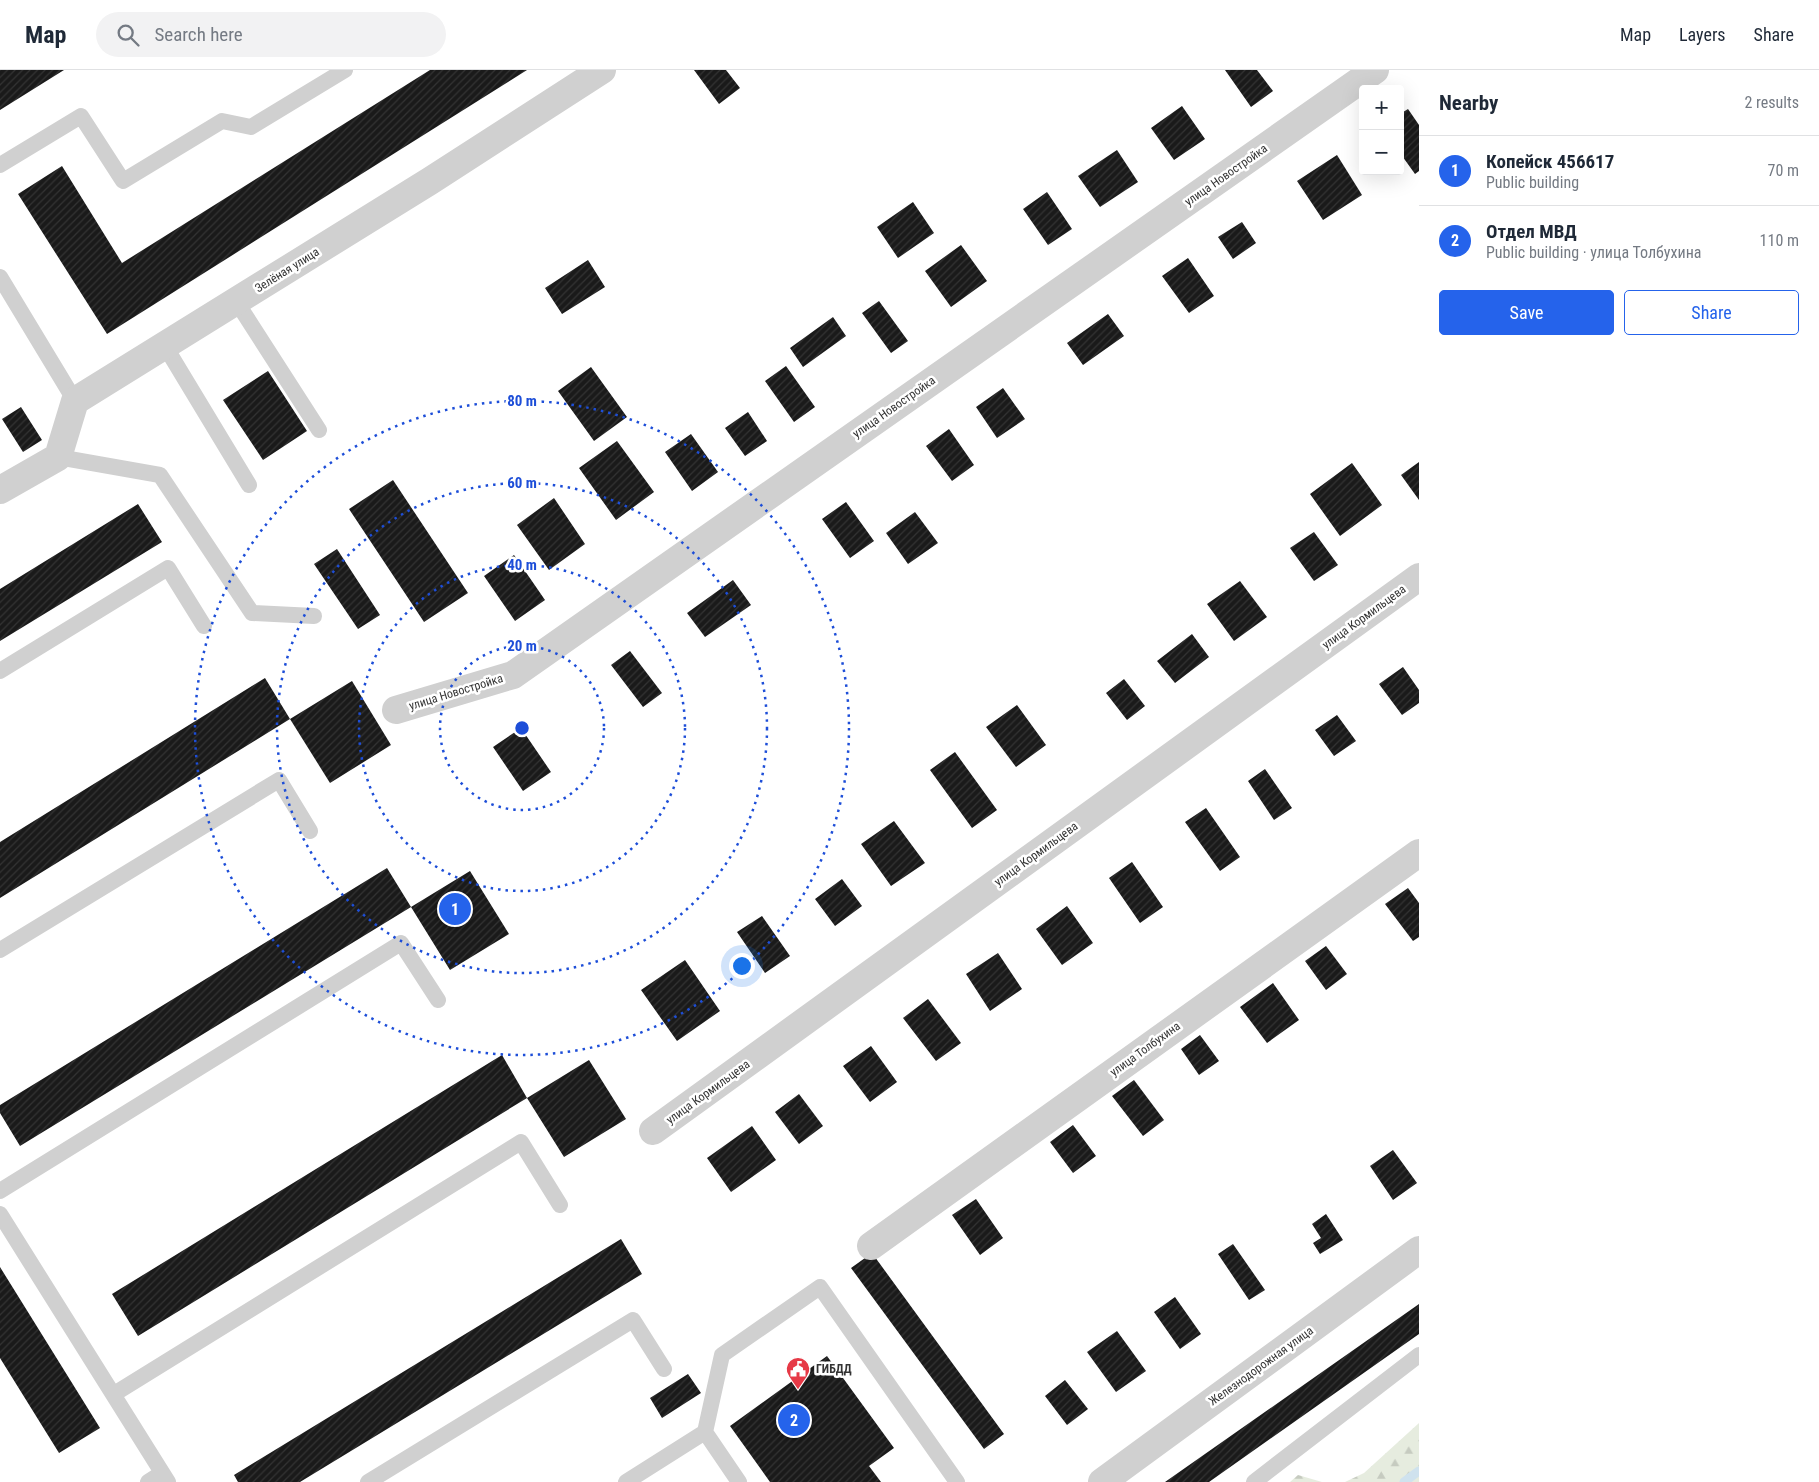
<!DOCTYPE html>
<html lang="en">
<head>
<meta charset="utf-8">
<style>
  :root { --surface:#fff; --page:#f2f2f3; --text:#1f2937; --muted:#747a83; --line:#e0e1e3; --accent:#2563eb }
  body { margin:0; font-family:"Roboto Condensed",sans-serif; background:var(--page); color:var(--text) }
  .controls { position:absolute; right:15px; top:15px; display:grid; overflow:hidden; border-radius:5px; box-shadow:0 5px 20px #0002 }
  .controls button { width:45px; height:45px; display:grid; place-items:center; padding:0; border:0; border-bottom:1px solid var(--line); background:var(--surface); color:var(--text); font:25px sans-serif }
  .you { position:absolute; left:741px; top:895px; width:18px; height:18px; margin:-12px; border:4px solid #fff; border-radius:50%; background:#1a73e8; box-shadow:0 0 0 8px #1a73e833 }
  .badge { display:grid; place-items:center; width:32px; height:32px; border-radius:50%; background:var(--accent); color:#fff; font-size:16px; font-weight:700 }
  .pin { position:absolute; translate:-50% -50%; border:2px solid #fff; box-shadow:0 1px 5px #0006 }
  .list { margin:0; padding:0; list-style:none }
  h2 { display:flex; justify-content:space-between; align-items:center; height:65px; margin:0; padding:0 20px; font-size:21px }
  h2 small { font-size:16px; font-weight:400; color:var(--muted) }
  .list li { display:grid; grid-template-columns:32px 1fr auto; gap:15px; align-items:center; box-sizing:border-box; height:70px; padding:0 20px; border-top:1px solid var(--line) }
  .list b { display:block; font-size:19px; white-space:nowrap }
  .list p { margin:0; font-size:16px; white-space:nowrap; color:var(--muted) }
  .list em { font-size:16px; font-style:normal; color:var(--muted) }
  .actions { display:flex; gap:10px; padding:15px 20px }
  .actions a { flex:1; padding:11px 0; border:1px solid var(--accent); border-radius:5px; text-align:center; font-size:18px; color:var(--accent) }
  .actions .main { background:var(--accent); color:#fff }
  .icon { flex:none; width:28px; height:28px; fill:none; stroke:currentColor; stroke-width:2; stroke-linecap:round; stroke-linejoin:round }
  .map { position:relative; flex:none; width:1419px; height:1412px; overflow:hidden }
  header { display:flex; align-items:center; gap:30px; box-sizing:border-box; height:70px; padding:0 25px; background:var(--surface); border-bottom:1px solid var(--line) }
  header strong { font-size:24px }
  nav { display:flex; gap:28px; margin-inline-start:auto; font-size:18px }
  .search { width:350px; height:45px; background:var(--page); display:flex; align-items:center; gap:12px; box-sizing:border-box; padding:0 18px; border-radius:28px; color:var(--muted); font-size:19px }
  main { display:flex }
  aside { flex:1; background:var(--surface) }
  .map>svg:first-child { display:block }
  .forest { fill:url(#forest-firs) }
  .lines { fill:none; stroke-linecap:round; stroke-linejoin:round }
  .stream { stroke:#cfe2ee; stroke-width:9 }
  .building { fill:url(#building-hatch) }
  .lane { stroke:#d0d0d0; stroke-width:16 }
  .street { stroke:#d0d0d0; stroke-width:28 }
  .ring { fill:none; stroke:#1d4ed8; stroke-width:2.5; stroke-dasharray:2.5 5 }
  .labels { text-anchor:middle; stroke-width:5; stroke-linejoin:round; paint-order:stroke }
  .street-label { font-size:12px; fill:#333; stroke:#fff }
  .poi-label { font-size:12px; font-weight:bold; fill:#333; stroke:#fff; text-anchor:start }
  .centre { fill:#1d4ed8; stroke:#fff; stroke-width:2.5 }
  .ring-label { font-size:15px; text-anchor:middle; font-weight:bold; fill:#1d4ed8; stroke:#fff; stroke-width:5; stroke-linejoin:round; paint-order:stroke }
</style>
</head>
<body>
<header>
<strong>Map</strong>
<div class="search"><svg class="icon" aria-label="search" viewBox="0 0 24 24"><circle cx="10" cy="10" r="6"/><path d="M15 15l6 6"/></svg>Search here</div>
<nav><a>Map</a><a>Layers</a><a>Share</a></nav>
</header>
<main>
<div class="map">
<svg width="1419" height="1412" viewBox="0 0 1419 1412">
  <defs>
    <pattern id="forest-firs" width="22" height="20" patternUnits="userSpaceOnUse" patternTransform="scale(1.25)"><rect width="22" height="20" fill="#e6ecdf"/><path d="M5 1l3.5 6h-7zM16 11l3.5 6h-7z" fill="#c6cbc0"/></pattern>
    <pattern id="building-hatch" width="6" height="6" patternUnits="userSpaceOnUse" patternTransform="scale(1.25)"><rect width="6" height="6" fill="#1a1a1a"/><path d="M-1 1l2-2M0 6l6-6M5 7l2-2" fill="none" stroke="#333"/></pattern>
  </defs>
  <rect width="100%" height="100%" fill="#fff"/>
  <!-- forest -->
  <path class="forest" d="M1419 1353V1412H1345L1364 1403Z
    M1298 1405 1322 1412H1290Z"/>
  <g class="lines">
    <!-- stream -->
    <path class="stream" d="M1404 1412 1419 1401"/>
  </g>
  <!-- building -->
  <path class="building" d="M0 0H64L0 40Z
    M430 0H527L107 264 18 124 62 96 122 193Z
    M694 0H726L740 18 719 34Z
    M1225 0H1257L1273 21 1251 37Z
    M1182 36 1205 69 1174 90 1151 58Z
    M1408 39 1419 55V101L1415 104 1400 83V44Z
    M1117 80 1138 112 1100 137 1078 106Z
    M1337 85 1362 125 1323 150 1297 111Z
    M1047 122 1072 159 1048 175 1023 139Z
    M913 132 934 163 898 188 877 157Z
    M1242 152 1256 173 1233 189 1218 167Z
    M961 175 987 211 951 237 925 201Z
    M1188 188 1214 226 1189 243 1162 206Z
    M588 190 605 217 562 244 545 218Z
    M879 231 908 271 891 283 862 243Z
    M1108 244 1124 266 1083 295 1067 273Z
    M833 247 846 266 803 297 790 278Z
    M786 296 815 337 794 352 765 311Z
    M591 297 627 347 594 371 558 321Z
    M268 301 307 361 263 390 223 330Z
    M1003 318 1025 349 997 368 976 337Z
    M21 337 42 370 23 382 2 349Z
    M748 342 767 371 745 386 725 358Z
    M949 359 974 395 952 411 926 376Z
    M691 364 718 402 692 421 665 382Z
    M617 371 654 422 616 450 579 398Z
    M1419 392V430L1401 405Z
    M1352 393 1382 435 1340 466 1310 424Z
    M393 410 468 523 424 552 349 439Z
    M554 428 585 474 549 500 517 455Z
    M846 432 874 471 850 488 822 449Z
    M138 434 162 472 0 571V519Z
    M915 442 938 473 908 494 886 463Z
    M1314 462 1338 495 1314 511 1290 478Z
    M337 479 380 545 358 559 314 494Z
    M514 485 545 530 515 551 484 506Z
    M733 510 751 535 705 567 687 543Z
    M1240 511 1267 547 1234 571 1207 534Z
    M1192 564 1209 587 1175 613 1157 591Z
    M630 581 662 623 643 637 611 595Z
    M1403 597 1419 620V633L1402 645 1379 614Z
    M265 608 290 649 0 828V772Z
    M1124 609 1145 636 1127 650 1106 623Z
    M352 611 391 675 330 713 290 649Z
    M1017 635 1046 675 1016 697 986 657Z
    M1337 645 1356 671 1334 686 1315 660Z
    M521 658 551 702 523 721 493 677Z
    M955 682 997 740 972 758 930 700Z
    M1265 699 1292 738 1274 750 1248 711Z
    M1206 738 1240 787 1220 801 1185 752Z
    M894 751 925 793 891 816 861 774Z
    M1132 792 1163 837 1140 853 1109 808Z
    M387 798 411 837 20 1076 0 1043V1035Z
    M470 801 509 864 450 900 411 837Z
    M842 809 862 836 835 856 815 829Z
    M1408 818 1419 833V867L1413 871 1385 834Z
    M1067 836 1093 873 1062 895 1036 859Z
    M762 846 790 886 765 903 737 862Z
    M1326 876 1347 904 1326 920 1305 891Z
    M998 883 1022 919 990 941 966 904Z
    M685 890 720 941 677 971 641 920Z
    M1273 913 1299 950 1267 973 1240 937Z
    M928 929 961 973 936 991 903 948Z
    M1200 965 1219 991 1199 1005 1181 979Z
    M871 976 897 1012 870 1032 843 996Z
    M502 985 527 1028 138 1266 112 1224Z
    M589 990 626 1049 564 1087 527 1028Z
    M1134 1010 1164 1050 1143 1066 1112 1026Z
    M799 1024 823 1056 799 1074 775 1042Z
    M1073 1055 1096 1086 1073 1103 1050 1072Z
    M752 1056 776 1090 731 1122 707 1088Z
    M1393 1080 1417 1113 1393 1130 1370 1096Z
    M976 1129 1003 1168 980 1185 952 1145Z
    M1326 1144 1343 1170 1320 1184 1313 1173 1321 1168 1312 1154Z
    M621 1169 642 1204 300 1412H238L234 1405Z
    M1233 1174 1265 1220 1249 1230 1218 1184Z
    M872 1183 1004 1364 984 1379 851 1198Z
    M0 1197 100 1358 59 1383 0 1288Z
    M1175 1227 1201 1264 1180 1279 1154 1242Z
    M1419 1234V1264L1209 1412H1165Z
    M1117 1261 1146 1301 1116 1322 1087 1282Z
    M827 1286 894 1378 869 1396 881 1412H770L730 1356Z
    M688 1304 701 1323 662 1348 650 1328Z
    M1065 1310 1088 1339 1067 1355 1045 1326Z"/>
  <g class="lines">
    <!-- lane -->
    <path class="lane" d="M0 95 81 46 123 111 222 51 251 57 345 0
      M0 207 75 331
      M236 231 319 360
      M165 276 249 415
      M58 387 160 405 252 543 314 546
      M0 601 168 498 204 556
      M0 880 279 710 310 761
      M0 1121 401 873 438 930
      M0 1144 168 1412
      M114 1324 521 1072 560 1135
      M705 1362 739 1412
      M148 1412 162 1403
      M368 1412 633 1250 664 1299
      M626 1412 705 1362 722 1285 820 1217 957 1412
      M1254 1412 1419 1285"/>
    <!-- street -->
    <path class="street" d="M0 420 58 387 75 331 430 111 602 0
      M396 640 513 605 1375 0
      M653 1061 1419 507
      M871 1176 1419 783
      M1102 1412 1419 1180"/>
  </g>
  <!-- distance rings -->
  <g class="ring">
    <circle cx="522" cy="658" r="82"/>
    <circle cx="522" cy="658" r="163"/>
    <circle cx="522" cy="658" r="245"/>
    <circle cx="522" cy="658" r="327"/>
  </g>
  <!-- icons -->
  <defs>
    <g id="civic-pin" transform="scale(1.25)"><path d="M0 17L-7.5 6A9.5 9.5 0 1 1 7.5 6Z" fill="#e63946" stroke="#fff"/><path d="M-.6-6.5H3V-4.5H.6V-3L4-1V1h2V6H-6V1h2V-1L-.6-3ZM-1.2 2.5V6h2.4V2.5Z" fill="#fff"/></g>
  </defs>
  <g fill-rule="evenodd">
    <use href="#civic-pin" x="798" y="1299"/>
  </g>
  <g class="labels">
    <!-- street labels -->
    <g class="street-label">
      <text transform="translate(1226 105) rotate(-35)" y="4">улица Новостройка</text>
      <text transform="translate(287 200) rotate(-32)" y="4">Зелёная улица</text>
      <text transform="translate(894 337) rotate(-35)" y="4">улица Новостройка</text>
      <text transform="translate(1364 547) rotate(-36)" y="4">улица Кормильцева</text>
      <text transform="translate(456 622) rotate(-17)" y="4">улица Новостройка</text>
      <text transform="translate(1036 784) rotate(-36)" y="4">улица Кормильцева</text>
      <text transform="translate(1145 979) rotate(-36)" y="4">улица Толбухина</text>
      <text transform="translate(708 1022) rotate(-36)" y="4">улица Кормильцева</text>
      <text transform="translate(1261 1296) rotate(-36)" y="4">Железнодорожная улица</text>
    </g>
    <!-- poi labels -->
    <g class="poi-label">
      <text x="816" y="1303">ГИБДД</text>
    </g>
  </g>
  <circle cx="522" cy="658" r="8" class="centre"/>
  <g class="ring-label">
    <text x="522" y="336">80 m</text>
    <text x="522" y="418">60 m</text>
    <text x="522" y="500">40 m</text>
    <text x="522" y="581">20 m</text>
  </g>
</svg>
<div class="controls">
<button>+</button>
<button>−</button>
</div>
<div class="you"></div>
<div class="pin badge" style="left:455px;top:839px">1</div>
<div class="pin badge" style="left:794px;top:1350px">2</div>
</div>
<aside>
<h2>Nearby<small>2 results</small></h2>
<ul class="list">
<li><span class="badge">1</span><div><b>Копейск 456617</b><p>Public building</p></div><em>70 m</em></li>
<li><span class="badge">2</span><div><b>Отдел МВД</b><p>Public building · улица Толбухина</p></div><em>110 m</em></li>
</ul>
<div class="actions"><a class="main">Save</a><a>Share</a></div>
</aside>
</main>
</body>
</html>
